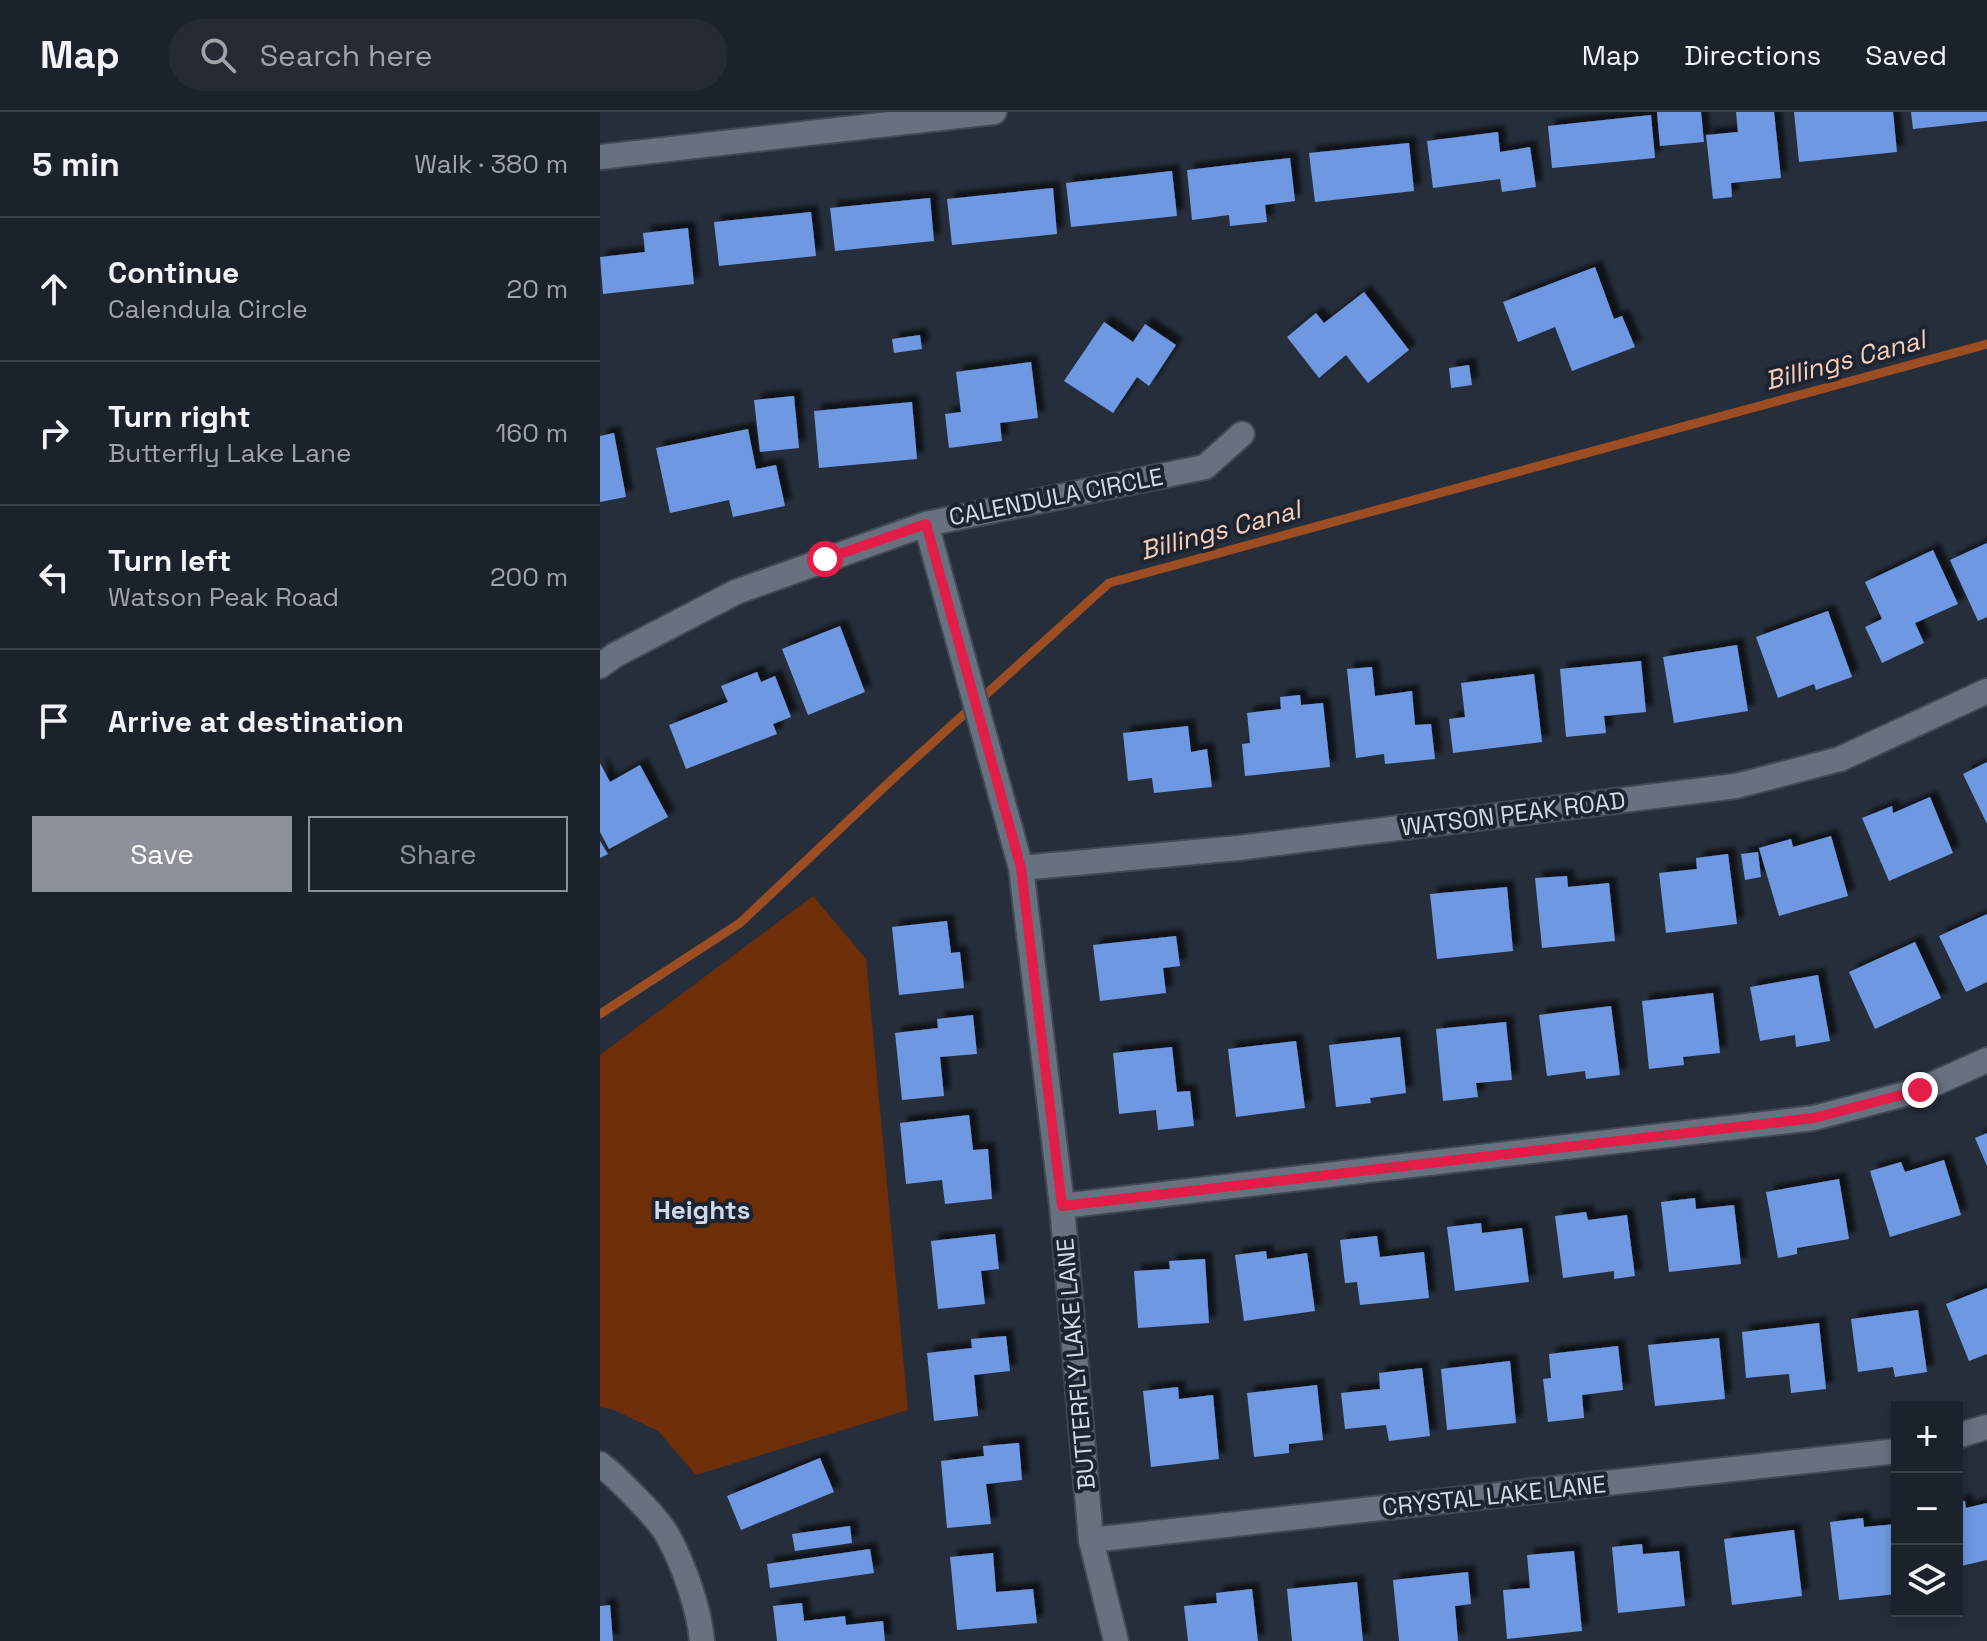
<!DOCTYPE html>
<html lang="en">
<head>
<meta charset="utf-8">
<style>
  :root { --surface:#1c222c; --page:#252a34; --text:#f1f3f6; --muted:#a0a4a9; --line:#3a3f48; --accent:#8c9099 }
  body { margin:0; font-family:"Space Grotesk",sans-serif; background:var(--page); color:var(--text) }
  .controls { position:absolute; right:24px; bottom:24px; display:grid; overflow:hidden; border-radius:0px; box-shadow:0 4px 12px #0003 }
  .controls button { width:72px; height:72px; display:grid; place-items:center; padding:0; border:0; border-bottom:2px solid var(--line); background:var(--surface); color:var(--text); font:40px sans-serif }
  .stop { position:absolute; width:24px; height:24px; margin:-18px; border:6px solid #e11d48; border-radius:50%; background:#fff }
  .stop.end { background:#e11d48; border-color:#fff; box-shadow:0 2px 8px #0008 }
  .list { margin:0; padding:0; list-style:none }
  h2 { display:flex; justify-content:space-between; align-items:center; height:104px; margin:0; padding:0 32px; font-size:34px }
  h2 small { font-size:26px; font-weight:400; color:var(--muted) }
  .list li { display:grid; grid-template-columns:52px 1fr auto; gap:24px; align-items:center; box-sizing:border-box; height:144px; padding:0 32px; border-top:2px solid var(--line) }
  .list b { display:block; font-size:30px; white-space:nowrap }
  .list p { margin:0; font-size:26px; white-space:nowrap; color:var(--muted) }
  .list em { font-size:26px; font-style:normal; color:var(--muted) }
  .actions { display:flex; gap:16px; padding:24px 32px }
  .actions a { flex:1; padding:18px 0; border:2px solid var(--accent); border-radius:0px; text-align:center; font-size:28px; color:var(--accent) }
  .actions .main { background:var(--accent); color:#fff }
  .icon { flex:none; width:44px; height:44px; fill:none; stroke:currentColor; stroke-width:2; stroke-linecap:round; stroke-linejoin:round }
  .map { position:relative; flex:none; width:1387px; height:1529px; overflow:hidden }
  header { display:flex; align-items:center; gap:48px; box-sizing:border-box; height:112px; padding:0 40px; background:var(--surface); border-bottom:2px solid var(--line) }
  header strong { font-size:38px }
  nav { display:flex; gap:44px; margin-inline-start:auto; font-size:28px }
  .search { width:560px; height:72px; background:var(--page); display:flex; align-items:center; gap:20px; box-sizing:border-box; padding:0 28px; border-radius:44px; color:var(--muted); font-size:30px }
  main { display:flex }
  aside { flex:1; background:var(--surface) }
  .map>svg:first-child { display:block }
  .park { fill:#6e2e07 }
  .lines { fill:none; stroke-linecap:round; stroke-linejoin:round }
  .stream { stroke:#9c4d22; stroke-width:9 }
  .building { fill:#6e99e2; filter:url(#shadow) }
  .minor-casing { stroke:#424954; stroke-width:28 }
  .minor { stroke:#687180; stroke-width:24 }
  .route { stroke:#e11d48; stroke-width:10 }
  .labels { text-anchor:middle; stroke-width:8; stroke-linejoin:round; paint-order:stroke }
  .street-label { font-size:24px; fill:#d4dae2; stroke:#1d2431 }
  .water-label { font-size:26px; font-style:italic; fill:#fbceb8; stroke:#1d2431 }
  .neighbourhood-label { font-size:26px; font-weight:bold; fill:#ced9ea; stroke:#1d2431 }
</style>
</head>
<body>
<header>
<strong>Map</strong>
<div class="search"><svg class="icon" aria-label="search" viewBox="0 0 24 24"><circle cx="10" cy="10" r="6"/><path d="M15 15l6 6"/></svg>Search here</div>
<nav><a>Map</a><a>Directions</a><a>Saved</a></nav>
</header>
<main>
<aside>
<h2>5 min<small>Walk · 380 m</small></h2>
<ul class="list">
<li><svg class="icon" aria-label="ahead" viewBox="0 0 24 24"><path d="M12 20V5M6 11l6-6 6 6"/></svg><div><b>Continue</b><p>Calendula Circle</p></div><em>20 m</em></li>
<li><svg class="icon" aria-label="right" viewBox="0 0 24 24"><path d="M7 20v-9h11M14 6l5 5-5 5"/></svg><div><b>Turn right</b><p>Butterfly Lake Lane</p></div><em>160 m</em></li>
<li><svg class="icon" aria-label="left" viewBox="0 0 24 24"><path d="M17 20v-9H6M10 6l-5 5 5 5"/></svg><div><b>Turn left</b><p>Watson Peak Road</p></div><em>200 m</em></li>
<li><svg class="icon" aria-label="arrive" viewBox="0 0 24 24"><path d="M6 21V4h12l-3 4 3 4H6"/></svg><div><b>Arrive at destination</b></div></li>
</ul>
<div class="actions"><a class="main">Save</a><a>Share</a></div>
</aside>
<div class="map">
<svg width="1387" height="1529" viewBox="0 0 1387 1529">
  <defs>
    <filter id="shadow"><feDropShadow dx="7" dy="-7" stdDeviation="2" flood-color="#0009"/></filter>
  </defs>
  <rect width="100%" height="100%" fill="#262e3b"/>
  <!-- park -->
  <path class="park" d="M213 784 266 847 308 1298 96 1363 58 1319 14 1298 0 1295V943Z"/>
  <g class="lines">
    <!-- stream -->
    <path class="stream" d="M0 902 140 811 298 662 509 471 1387 232"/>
  </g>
  <!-- building -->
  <path class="building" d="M1057 0H1101L1104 30 1060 34Z
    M1136 0H1174L1181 66 1131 71 1132 85 1113 87 1106 23 1138 20Z
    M1194 0H1293L1297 40 1199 50Z
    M1311 0H1387V9L1313 17Z
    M1051 3 1055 46 952 56 948 14Z
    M898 20 900 40 930 35 936 75 902 80 900 67 833 76 827 29Z
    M809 31 814 79 715 90 709 41Z
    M690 46 695 89 665 93 667 110 630 114 629 103 592 108 587 58Z
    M572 59 577 104 471 115 466 71Z
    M453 76 457 122 352 133 347 87Z
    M330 86 334 129 235 139 230 96Z
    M211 100 216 144 119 154 114 110Z
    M88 116 94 172 3 182 0 145 45 140 43 121Z
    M995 155 1014 207 1022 204 1035 235 972 259 955 215 918 230 903 190Z
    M764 180 809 238 768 271 746 243 719 266 687 225 716 201 724 211Z
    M504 210 533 230 545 212 576 233 549 274 537 265 513 301 464 269Z
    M320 223 322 237 294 241 292 227Z
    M431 250 438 306 400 311 402 329 349 336 345 302 361 300 356 260Z
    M869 253 872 273 851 276 849 256Z
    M194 284 199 336 160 340 154 288Z
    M312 290 317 347 219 356 214 299Z
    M148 317 156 357 176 353 185 394 133 405 129 388 70 401 56 336Z
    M14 321 26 385 0 390V324Z
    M1387 431V505L1378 509 1350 448Z
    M1333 438 1358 492 1315 511 1324 531 1282 551 1265 515 1282 507 1265 470Z
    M1228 499 1252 565 1216 578 1214 572 1178 586 1156 525Z
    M240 514 265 580 208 603 182 537Z
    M1137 533 1148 599 1074 611 1063 545Z
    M1041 549 1046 600 1004 604 1006 621 966 625 960 557Z
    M772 555 775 584 812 579 815 613 831 612 835 647 785 652 784 642 756 646 747 557Z
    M157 560 161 570 175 564 191 605 173 612 177 622 86 657 69 613 128 590 121 574Z
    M934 562 942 630 853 641 849 607 865 605 861 571Z
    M700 583 701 593 723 591 730 655 645 664 642 632 650 631 647 601 681 597 680 585Z
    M588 614 591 640 607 637 612 675 554 681 552 666 528 669 523 621Z
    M1387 650V712L1363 662Z
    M0 651 10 670 40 653 68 705 9 737 0 720Z
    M1330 685 1353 741 1289 769 1262 706 1292 694 1293 701Z
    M1231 724 1248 784 1179 804 1159 736 1191 727 1193 735Z
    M0 729 8 742 0 746Z
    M1158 740 1161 765 1145 768 1141 742Z
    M1128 742 1137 812 1066 821 1059 761 1097 757 1096 746Z
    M967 764 968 775 1009 771 1015 829 942 836 935 766Z
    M907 775 913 839 837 847 830 782Z
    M1387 802V870L1366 880 1339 824Z
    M347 809 351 841 360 840 364 876 299 883 292 815Z
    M576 824 580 854 563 856 566 881 500 889 493 833Z
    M1315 830 1341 886 1275 917 1249 860Z
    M1218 863 1230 929 1196 935 1195 923 1160 929 1150 875Z
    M1113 881 1120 941 1083 945 1084 953 1049 957 1042 889Z
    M1011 894 1020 963 986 967 985 959 947 964 939 903Z
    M373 903 377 942 340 945 344 984 302 988 295 921 338 916 337 907Z
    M906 910 912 968 876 971 878 985 843 989 836 917Z
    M800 925 806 981 770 986 771 991 736 995 729 933Z
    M696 929 705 996 636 1005 628 937Z
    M572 935 577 980 590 979 594 1014 558 1018 556 998 519 1002 513 941Z
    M369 1003 373 1038 388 1037 392 1087 345 1092 342 1068 306 1072 300 1011Z
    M1387 1021V1054L1375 1026Z
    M1344 1048 1361 1103 1290 1125 1270 1059 1301 1050 1305 1060Z
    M1239 1067 1249 1127 1197 1136V1142L1178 1146 1166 1080Z
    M1095 1086 1096 1097 1134 1093 1141 1152 1069 1160 1061 1090Z
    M986 1100 988 1108 1027 1103 1035 1164 1014 1167V1159L963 1166 955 1104Z
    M881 1111 882 1121 922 1116 929 1170 855 1179 847 1115Z
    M395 1122 399 1157 381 1159 385 1192 338 1197 331 1129Z
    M777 1124 780 1145 824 1140 829 1186 760 1193 757 1170 745 1171 740 1128Z
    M666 1139 667 1147 707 1141 715 1199 644 1209 635 1143Z
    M605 1147 609 1211 538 1216 534 1159 570 1157 569 1149Z
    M1387 1176V1242L1369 1249 1346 1192Z
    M1318 1198 1327 1260 1295 1265 1293 1255 1258 1260 1251 1207Z
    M1219 1211 1226 1277 1191 1281 1189 1262 1146 1266 1142 1220Z
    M406 1224 410 1259 374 1263 378 1304 334 1309 327 1241 372 1236 371 1227Z
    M1119 1226 1125 1287 1055 1294 1048 1233Z
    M1018 1234 1023 1278 982 1283 984 1306 948 1310 943 1267 951 1266 949 1242Z
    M910 1249 916 1311 847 1318 841 1257Z
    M822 1256 830 1324 789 1329 786 1313 745 1317 741 1281 780 1277 779 1261Z
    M717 1273 723 1328 689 1332V1341L654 1345 647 1281Z
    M578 1275 579 1287 613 1283 619 1347 551 1355 543 1279Z
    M419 1331 422 1368 386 1372 391 1412 347 1416 341 1349 384 1344 383 1334Z
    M220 1346 234 1380 141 1418 127 1384Z
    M1365 1389 1366 1396 1387 1391V1448L1357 1455V1390Z
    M1263 1406 1264 1415 1297 1412V1482L1239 1488 1230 1410Z
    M250 1414 252 1431 195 1439 192 1422Z
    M1194 1418 1202 1484 1132 1493 1124 1427Z
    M1042 1432 1043 1442 1079 1439 1085 1494 1018 1501 1012 1435Z
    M270 1437 274 1461 170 1476 167 1452Z
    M974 1439 982 1519 907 1527 903 1478 930 1476 927 1443Z
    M393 1441 396 1480 433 1477 437 1511 357 1518 350 1445Z
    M868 1460 871 1492 855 1494 858 1529H799L793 1468Z
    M757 1470 763 1529H692L687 1477Z
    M652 1477 658 1529H588L584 1494 617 1491 616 1481Z
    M202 1491 204 1509 245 1504 246 1513 283 1509 285 1529H177L173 1494Z
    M10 1493 13 1529H0V1494Z"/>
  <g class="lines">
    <!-- minor casing -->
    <g class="minor-casing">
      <path id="minor" d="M0 45 394 0
        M326 412 421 756 462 1094 491 1428 516 1529
        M0 554 15 543 136 480 326 412 605 355 642 322
        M421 756 638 736 1136 674 1240 647 1387 579
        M462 1094 1214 1006 1320 978 1387 948
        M1357 1324 1387 1315
        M0 1352C16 1364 59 1407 68 1424 84 1454 99 1496 102 1529
        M491 1428 1297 1339"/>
    </g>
    <!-- minor -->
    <use href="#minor" class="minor"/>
  </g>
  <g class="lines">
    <!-- route -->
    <path class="route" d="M225 447 326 412 421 756 462 1094 1214 1006 1320 978"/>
  </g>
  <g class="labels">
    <!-- street labels -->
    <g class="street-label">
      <text transform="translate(456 385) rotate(-11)" y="8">CALENDULA CIRCLE</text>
      <text transform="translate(913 702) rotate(-7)" y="8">WATSON PEAK ROAD</text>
      <text transform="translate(476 1252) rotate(-95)" y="8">BUTTERFLY LAKE LANE</text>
      <text transform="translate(894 1384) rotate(-6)" y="8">CRYSTAL LAKE LANE</text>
    </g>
    <!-- water labels -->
    <g class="water-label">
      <text transform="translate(1245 248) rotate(-15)" y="9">Billings Canal</text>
      <text transform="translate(620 418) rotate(-15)" y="9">Billings Canal</text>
    </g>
    <!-- neighbourhood labels -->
    <g class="neighbourhood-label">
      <text x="102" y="1107">Heights</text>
    </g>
  </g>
</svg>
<div class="controls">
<button>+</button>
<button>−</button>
<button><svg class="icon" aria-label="layers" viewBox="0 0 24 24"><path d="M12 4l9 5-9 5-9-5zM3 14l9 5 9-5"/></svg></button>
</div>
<div class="stop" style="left:225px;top:447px"></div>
<div class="stop end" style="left:1320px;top:978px"></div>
</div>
</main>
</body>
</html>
